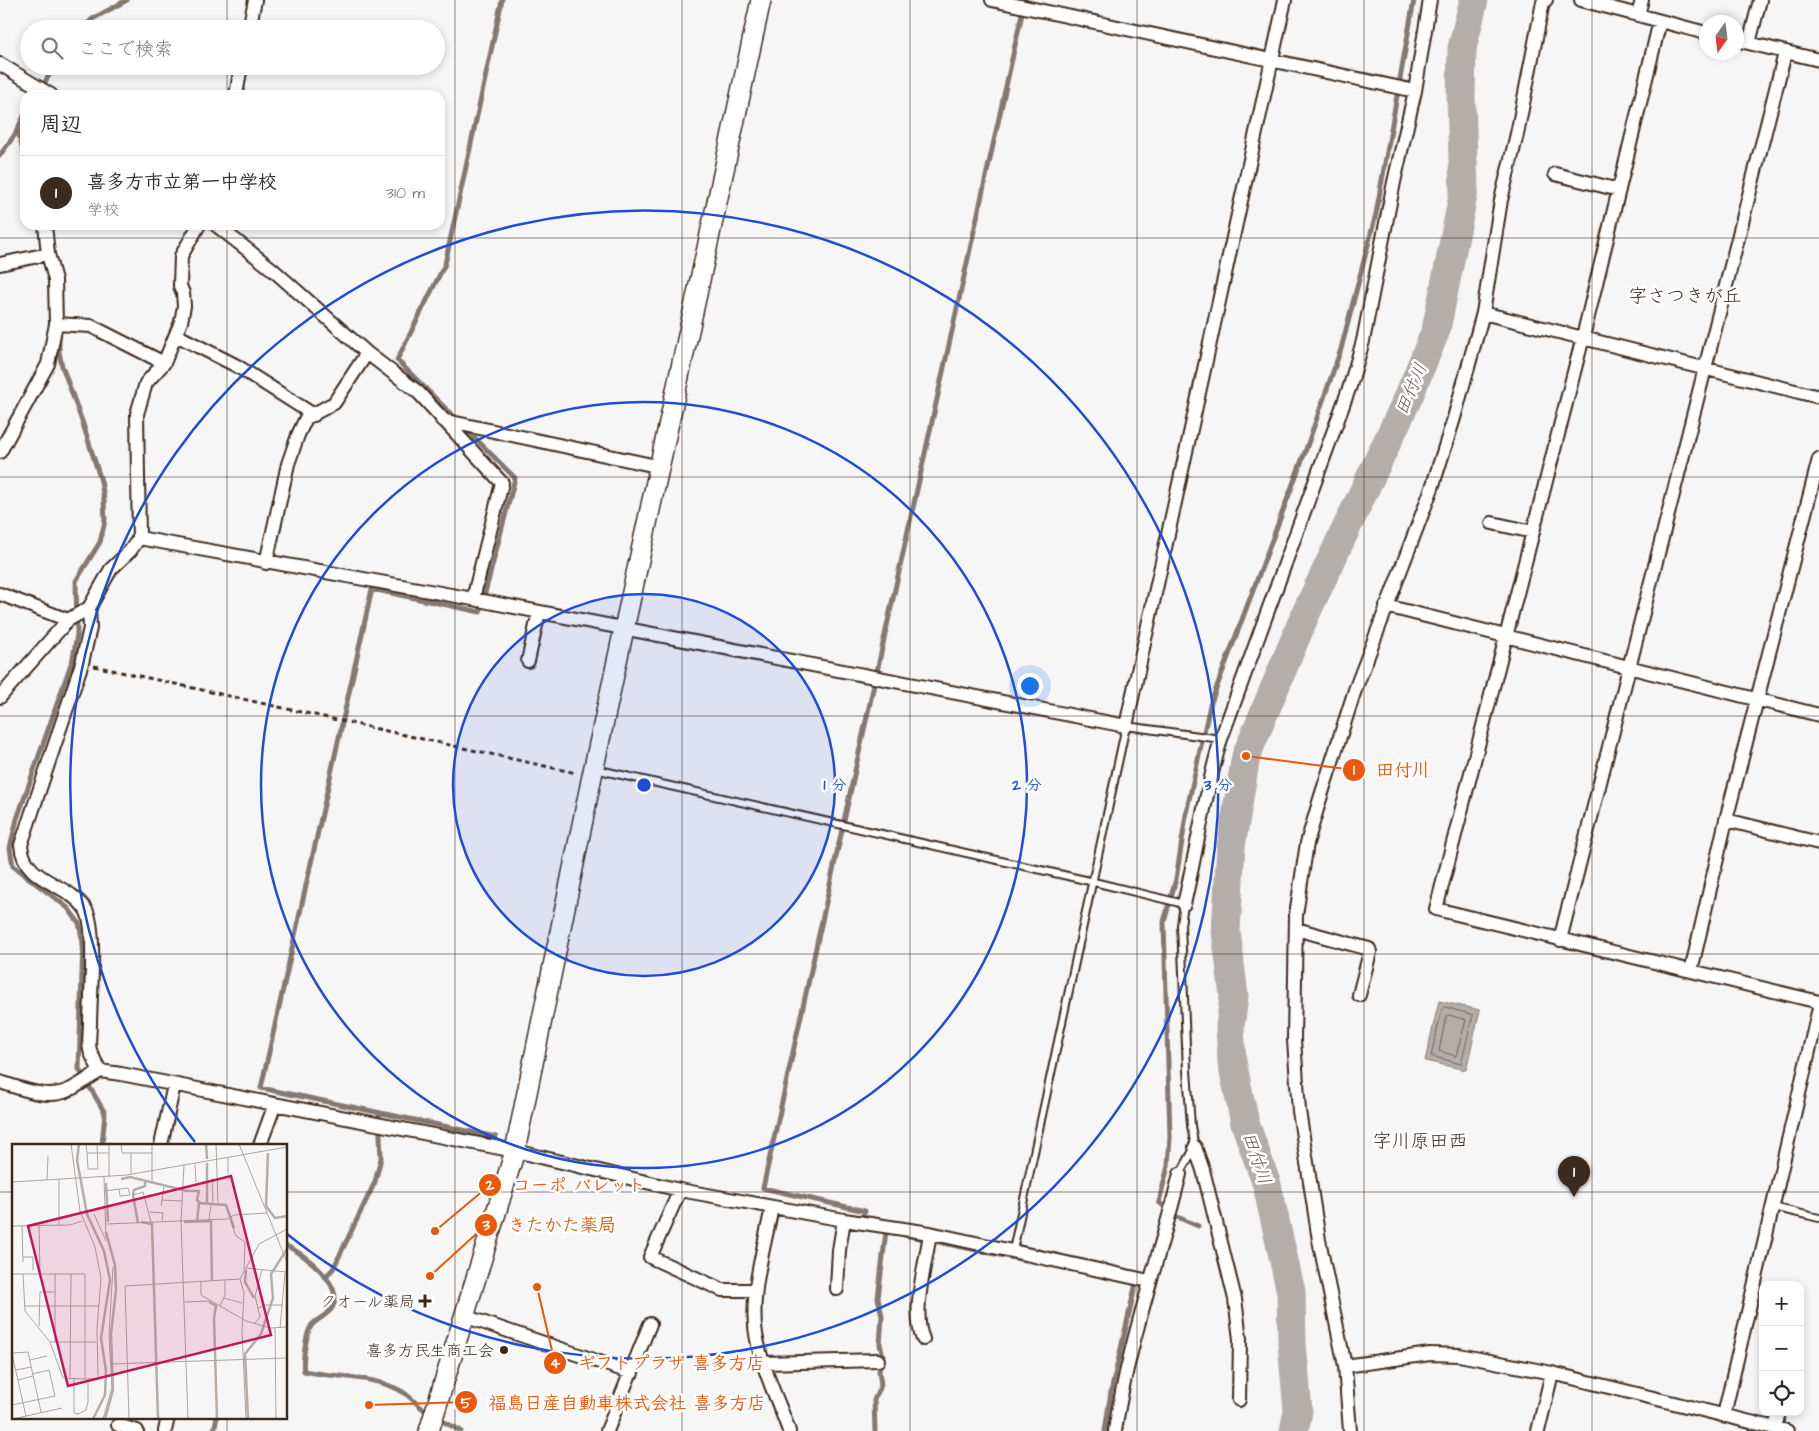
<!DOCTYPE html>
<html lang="ja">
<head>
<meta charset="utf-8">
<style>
  :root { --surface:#fff; --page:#f2f2f3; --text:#2b2b33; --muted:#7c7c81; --line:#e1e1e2; --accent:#3b2a1e }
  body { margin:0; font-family:"Architects Daughter","Klee One",sans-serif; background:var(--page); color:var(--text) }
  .controls { position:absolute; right:15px; bottom:15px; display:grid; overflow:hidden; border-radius:10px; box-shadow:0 2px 8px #0003 }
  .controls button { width:45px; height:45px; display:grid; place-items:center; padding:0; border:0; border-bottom:1px solid var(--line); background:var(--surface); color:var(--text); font:25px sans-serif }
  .compass { position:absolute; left:1699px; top:15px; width:45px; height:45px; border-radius:50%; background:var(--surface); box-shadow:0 2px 8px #0003; rotate:194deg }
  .you { position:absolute; left:1029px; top:685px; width:18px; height:18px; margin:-12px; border:4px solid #fff; border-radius:50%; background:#1a73e8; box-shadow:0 0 0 8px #1a73e833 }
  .badge { display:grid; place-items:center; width:32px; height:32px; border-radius:50%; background:var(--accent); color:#fff; font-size:16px; font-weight:700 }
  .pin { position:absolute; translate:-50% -41px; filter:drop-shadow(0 1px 2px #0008) }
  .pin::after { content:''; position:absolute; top:26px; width:18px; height:15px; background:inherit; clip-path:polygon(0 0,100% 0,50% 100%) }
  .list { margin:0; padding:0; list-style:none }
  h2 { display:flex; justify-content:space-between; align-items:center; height:65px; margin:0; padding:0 20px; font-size:21px }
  h2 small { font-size:16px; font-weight:400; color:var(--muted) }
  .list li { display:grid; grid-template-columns:32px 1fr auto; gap:15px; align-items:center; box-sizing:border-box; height:75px; padding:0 20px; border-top:1px solid var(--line) }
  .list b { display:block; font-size:19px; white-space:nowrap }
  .list p { margin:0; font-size:16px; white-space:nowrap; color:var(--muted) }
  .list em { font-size:16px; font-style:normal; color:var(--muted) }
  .icon { flex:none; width:28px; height:28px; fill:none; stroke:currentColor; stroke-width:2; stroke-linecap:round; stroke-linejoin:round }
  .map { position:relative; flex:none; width:1819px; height:1431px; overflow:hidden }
  .search { position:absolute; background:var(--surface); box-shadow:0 2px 8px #0003; left:20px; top:20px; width:425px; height:55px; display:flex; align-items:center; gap:12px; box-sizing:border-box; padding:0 18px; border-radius:28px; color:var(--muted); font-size:19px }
  .panel { position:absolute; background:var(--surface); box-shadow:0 2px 8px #0003; left:20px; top:90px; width:425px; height:140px; border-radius:15px }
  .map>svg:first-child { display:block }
  .water { fill:#b4aeaa; stroke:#847972 }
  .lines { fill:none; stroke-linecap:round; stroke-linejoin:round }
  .shore { stroke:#6b5f56; stroke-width:1 }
  .stream { stroke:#847972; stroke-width:5 }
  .river { stroke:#b4aeaa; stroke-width:29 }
  .lane-casing { stroke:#3b2a1e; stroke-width:10 }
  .street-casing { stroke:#3b2a1e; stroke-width:16 }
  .secondary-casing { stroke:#3b2a1e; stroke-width:22 }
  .path { stroke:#3b2a1e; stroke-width:3; stroke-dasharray:5 4; stroke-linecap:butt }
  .lane { stroke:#fff; stroke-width:6 }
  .street { stroke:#fff; stroke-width:12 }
  .secondary { stroke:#fff; stroke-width:19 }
  .grid { fill:none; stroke:#3b2a1e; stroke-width:1; stroke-opacity:0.55 }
  .ring { fill:none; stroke:#1d4ed8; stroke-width:2.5 }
  .poi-dot { fill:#3b2a1e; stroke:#fff; stroke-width:2 }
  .labels { text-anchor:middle; stroke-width:5; stroke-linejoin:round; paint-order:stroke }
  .poi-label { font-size:16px; fill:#3b2a1e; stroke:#fff; text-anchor:end }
  .water-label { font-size:18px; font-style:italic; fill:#65584f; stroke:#fff }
  .quarter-label { font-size:19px; fill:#3b2a1e; stroke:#fff }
  .inset-river { fill:none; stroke:#b4aeaa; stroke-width:2.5 }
  .inset-road { fill:none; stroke:#aca4a0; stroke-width:1 }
  .view { fill:#c2185b; fill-opacity:0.15; stroke:#c2185b; stroke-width:2.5 }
  .inset-edge { fill:none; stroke:#3b2a1e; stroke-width:2.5 }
  .centre { fill:#1d4ed8; stroke:#fff; stroke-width:2.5 }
  .ring-label { font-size:15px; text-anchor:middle; font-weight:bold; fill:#1d4ed8; stroke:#fff; stroke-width:5; stroke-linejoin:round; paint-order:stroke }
  .leader { fill:none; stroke:#e8590c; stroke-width:2 }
  .callout-dot { fill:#e8590c; stroke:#fff; stroke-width:2 }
  .mark-label { font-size:15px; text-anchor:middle; font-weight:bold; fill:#fff }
  .callout-label { font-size:18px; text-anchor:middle; font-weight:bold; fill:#e8590c; stroke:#fff; stroke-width:5; stroke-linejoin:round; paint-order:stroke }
</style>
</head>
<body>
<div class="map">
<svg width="1819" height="1431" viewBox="0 0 1819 1431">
  <rect width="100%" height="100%" fill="#f7f6f6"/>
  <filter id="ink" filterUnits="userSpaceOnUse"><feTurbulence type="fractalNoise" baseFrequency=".02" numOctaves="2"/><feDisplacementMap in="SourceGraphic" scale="10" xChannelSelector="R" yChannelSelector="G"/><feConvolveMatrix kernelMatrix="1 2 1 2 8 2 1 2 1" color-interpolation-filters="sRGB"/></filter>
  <g filter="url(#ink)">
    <!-- water -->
    <path class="water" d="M1439 1001 1480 1010 1466 1070 1425 1061Z"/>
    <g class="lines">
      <!-- shore -->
      <path class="shore" d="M1445 1007 1473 1015 1461 1064 1431 1056 1442 1009Z
        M1449 1015 1466 1020 1456 1056 1439 1051 1446 1017Z"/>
      <!-- stream -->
      <path class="stream" d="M81 29 94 18 127 0
        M38 95 54 66
        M18 130 25 158
        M0 155 14 136 25 114
        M59 336V352L62 366 83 424 101 481 104 499 105 521 100 542 76 581 77 635 73 658 17 819 10 848 13 866 68 908 79 923 83 943 79 1069 105 1113 102 1145
        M457 420 397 360 445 264 502 0
        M465 428 515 478 480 612 372 589 261 1088 496 1137
        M861 1222 865 1211 763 1188 1025 0
        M1198 1226 1173 1215 1159 1202 1168 1166 1170 1137 1164 922 1176 879 1187 809 1210 705 1305 452 1341 349 1376 214 1414 0
        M905 1235 1024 1260
        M286 1246C304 1253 346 1286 332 1308 327 1316 316 1319 311 1326 306 1334 302 1362 304 1371 336 1378 374 1375 403 1392 412 1398 420 1408 430 1414
        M325 1277 333 1269 375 1182 381 1158 379 1113
        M437 1418 461 1431
        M214 1431 217 1417
        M875 1431 874 1400 881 1385 879 1371 883 1355 880 1345 882 1316 878 1298 886 1231
        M1105 1431 1111 1392 1136 1283H1133"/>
      <!-- river -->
      <path class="river" d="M1294 1431 1298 1411 1292 1343 1291 1292 1267 1185 1245 1123 1232 1062 1230 1027 1234 996 1226 931 1231 846 1246 756 1306 613 1408 398 1436 330 1464 191 1461 98 1462 48 1474 0"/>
      <!-- lane casing -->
      <g class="lane-casing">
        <path id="lane" d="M595 769 1094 882 1184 904 1181 925 1187 1070 1191 1126 1195 1147 1180 1174
          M1773 1207 1819 1218
          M1013 1250 1126 726 1221 739"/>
      </g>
      <!-- street casing -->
      <g class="street-casing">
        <path id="street" d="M992 0 1415 91
          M1581 0 1638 15
          M1642 0 1638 15 1706 33
          M1660 21 1583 337 1436 909 1819 1002
          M249 29 255 0
          M1736 40 1819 60
          M1749 43 1760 0
          M0 64 51 95
          M236 95 241 66
          M1555 174 1619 190
          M216 225 272 269 367 353 418 392 502 483 473 599
          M0 264 48 254
          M1483 313 1819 397
          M56 324 91 326 164 363
          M176 335 237 366 314 415
          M442 420 661 467
          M0 452 48 364 56 324 55 280 48 254 45 225
          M1492 523 1533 532
          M139 538 473 599 1126 726 1285 0
          M266 563 288 464 298 435 306 418 334 403 367 353
          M0 594 68 620
          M1386 606 1819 715
          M89 608 90 628 82 663 21 845C24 883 68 882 86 910 97 929 90 999 90 1024 90 1032 88 1043 90 1050 92 1057 97 1064 100 1071
          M528 661 539 612
          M0 697 68 620 89 608 111 569 130 551 139 538 137 414 146 383 164 363 181 322 184 306 183 293 180 286 181 256 199 225
          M1726 820 1819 843
          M1184 904C1197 849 1205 793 1221 739L1350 386 1363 341 1394 182 1415 91 1430 0
          M1296 929 1369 949 1370 952 1359 995
          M1560 940 1785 53
          M1691 971 1726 820 1819 459
          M0 1082C23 1089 47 1100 69 1090 80 1085 90 1077 100 1071L121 1074 515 1151 680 1190 844 1220 930 1233 1149 1281
          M161 1145 174 1085
          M260 1145 275 1104
          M1195 1147 1203 1170 1235 1299 1240 1339 1239 1400
          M680 1190 650 1257 722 1290H756
          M772 1207C764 1250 747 1300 758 1344 764 1374 779 1402 789 1431
          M837 1289 839 1250 844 1220
          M464 1316 632 1373
          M923 1339C911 1312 926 1264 930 1233
          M764 1363 878 1360
          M1345 1366 1430 1354 1459 1355 1552 1373 1787 1431
          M1724 1415 1819 1008
          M118 1425 137 1431
          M1775 1428 1779 1412
          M165 1431 168 1417
          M607 1431 650 1324
          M1115 1431C1128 1343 1159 1260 1180 1174
          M1350 1431 1345 1366 1319 1240 1299 1111 1294 1040 1296 915 1307 843 1320 799 1355 690 1432 488 1454 418 1483 313 1501 200 1517 134 1543 2 1546 0
          M1538 1431 1552 1373"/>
      </g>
      <!-- secondary casing -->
      <g class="secondary-casing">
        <path id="secondary" d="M429 1431 515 1151 592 776 761 0"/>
      </g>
      <!-- path -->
      <path class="path" d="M94 666 576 773"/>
      <!-- lane -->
      <use href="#lane" class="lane"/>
      <!-- street -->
      <use href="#street" class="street"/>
      <!-- secondary -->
      <use href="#secondary" class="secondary"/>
    </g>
  </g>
  <!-- grid -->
  <path class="grid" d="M227 0V29M455 0V1431M682 0V1431M910 0V1431M1137 0V1431M1364 0V1431M1592 0V1431M227 66V95M227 225V1145M0 238H1819M0 477H1819M0 716H1819M0 954H1819M0 1192H14M286 1192H1819M227 1417V1431"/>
  <!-- distance rings -->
  <circle cx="644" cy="785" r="191" fill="#1d4ed8" fill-opacity=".12"/>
  <g class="ring">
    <circle cx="644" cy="785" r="191"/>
    <circle cx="644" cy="785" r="383"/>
    <path d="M195 1142A574 574 0 1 1 287 1234"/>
  </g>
  <!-- markers -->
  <g class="poi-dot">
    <path d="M422.5 1293.5h5v5h5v5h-5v5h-5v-5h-5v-5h5z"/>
    <circle cx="504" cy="1350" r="5"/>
  </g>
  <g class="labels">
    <!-- poi labels -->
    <g class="poi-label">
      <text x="415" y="1307">クオール薬局</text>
      <text x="494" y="1356">喜多方民生商工会</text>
    </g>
    <!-- water labels -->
    <g class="water-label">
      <text transform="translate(1411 389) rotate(-67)" y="6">田付川</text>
      <text transform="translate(1257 1158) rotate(71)" y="6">田付川</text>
    </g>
    <!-- quarter labels -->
    <g class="quarter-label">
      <text x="1685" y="302">字さつきが丘</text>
      <text x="1420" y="1147">字川原田西</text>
    </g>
  </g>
  <!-- overview -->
  <g transform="translate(12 1144)">
    <rect width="275" height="275" fill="#f7f6f6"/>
    <path class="inset-river" d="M67 0 65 16 75 70 92 107 98 136 89 194 94 227 93 251 81 275M194 0 195 15M256 9 254 62 263 74 275 72M195 19V60M109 35 118 33 175 47H187L185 56 188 59 214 61 222 84M94 39 96 78M185 77 187 59M129 78 140 80 146 275M172 78 199 77 200 136M126 79 121 51 122 46 133 42V38M234 126 233 138 242 154M197 158 204 162 202 174 205 275M93 275 101 246 99 190 104 146 103 121 94 88M236 275 233 210 249 190 261 154 259 130 275 105"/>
    <path class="inset-road" d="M59 0 68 67 83 103 89 134 85 185 86 234 76 235M74 0 75 9H97M97 0V33M109 0 110 9H140M140 0V39M204 0 206 58M227 0 275 118M75 9 76 25H86L85 0M119 9V30M216 14V30M183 20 184 38M172 21 169 77 176 275M92 33 94 93M35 36 36 12M47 36V81M0 38 115 31 275 3M92 47 116 44 118 51 108 52 107 45M122 51 131 48 139 78M150 56 170 57M201 58 200 35 206 36M149 62 152 43M138 68 151 69 150 77M82 70 94 97M218 75 224 92 233 98 232 126M197 76 199 61M95 80 215 75 222 71 255 69M27 81 28 130M0 82 58 81 70 77M10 82 11 118M11 113H21V126M234 124 274 128M0 130H73V235H76V258L74 266 66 270 62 269V235M11 130 13 167 38 198 51 234 73 235M189 138V151L234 177 258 184 275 183M0 142V104M212 154 230 159M172 158 198 157M12 162H87M208 162 213 151V136M246 164 254 161H270M243 179 248 173 243 152 250 126M27 182 28 148H43M263 184 264 275M268 184 273 129M38 198H84M43 198V130M0 209 16 208 29 268M0 210 14 272M18 216 35 212M98 220 275 214M4 226 19 223M58 235 59 130M6 236 21 232M0 261 43 252 37 226 20 230M1 275 50 264M91 275 100 244 97 191 101 123M117 275 113 142 228 135M234 275 230 187 232 149 228 135 247 100 275 85"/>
    <path class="view" d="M219 32 259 191 56 242 16 82Z"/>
    <rect width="275" height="275" class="inset-edge"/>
  </g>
  <circle cx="644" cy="785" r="8" class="centre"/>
  <g class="ring-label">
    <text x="835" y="790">1 分</text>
    <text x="1027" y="790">2 分</text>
    <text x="1218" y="790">3 分</text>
  </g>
  <!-- callouts -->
  <path class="leader" d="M1246 756L1354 770M435 1231L490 1185M430 1276L486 1225M537 1287L555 1363M369 1405L466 1402"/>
  <g class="callout-dot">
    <circle cx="1246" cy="756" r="5"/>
    <circle cx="435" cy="1231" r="5"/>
    <circle cx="430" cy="1276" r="5"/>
    <circle cx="537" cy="1287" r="5"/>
    <circle cx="369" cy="1405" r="5"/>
    <circle cx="1354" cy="770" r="12"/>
    <circle cx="490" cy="1185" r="12"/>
    <circle cx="486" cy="1225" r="12"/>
    <circle cx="555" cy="1363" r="12"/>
    <circle cx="466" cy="1402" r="12"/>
  </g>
  <g class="mark-label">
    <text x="1354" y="775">1</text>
    <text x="490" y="1190">2</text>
    <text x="486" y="1230">3</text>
    <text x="555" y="1368">4</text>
    <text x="466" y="1408">5</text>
  </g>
  <g class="callout-label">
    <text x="1403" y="776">田付川</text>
    <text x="579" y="1191">コーポ バレット</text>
    <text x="562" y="1231">きたかた薬局</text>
    <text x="671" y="1369">ギフトプラザ 喜多方店</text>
    <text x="627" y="1409">福島日産自動車株式会社 喜多方店</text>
  </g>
</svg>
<div class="controls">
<button>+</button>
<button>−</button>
<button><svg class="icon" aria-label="locate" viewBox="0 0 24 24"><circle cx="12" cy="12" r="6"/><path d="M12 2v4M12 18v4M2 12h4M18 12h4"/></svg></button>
</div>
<svg class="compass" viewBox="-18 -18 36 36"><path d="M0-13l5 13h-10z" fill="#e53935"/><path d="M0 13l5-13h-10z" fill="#7c7c81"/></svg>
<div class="you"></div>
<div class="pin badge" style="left:1574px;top:1197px">1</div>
<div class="search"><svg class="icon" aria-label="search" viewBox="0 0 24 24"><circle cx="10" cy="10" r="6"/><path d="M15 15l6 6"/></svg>ここで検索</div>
<section class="panel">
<h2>周辺<small></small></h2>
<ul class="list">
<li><span class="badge">1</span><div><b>喜多方市立第一中学校</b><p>学校</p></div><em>310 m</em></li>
</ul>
</section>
</div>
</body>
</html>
